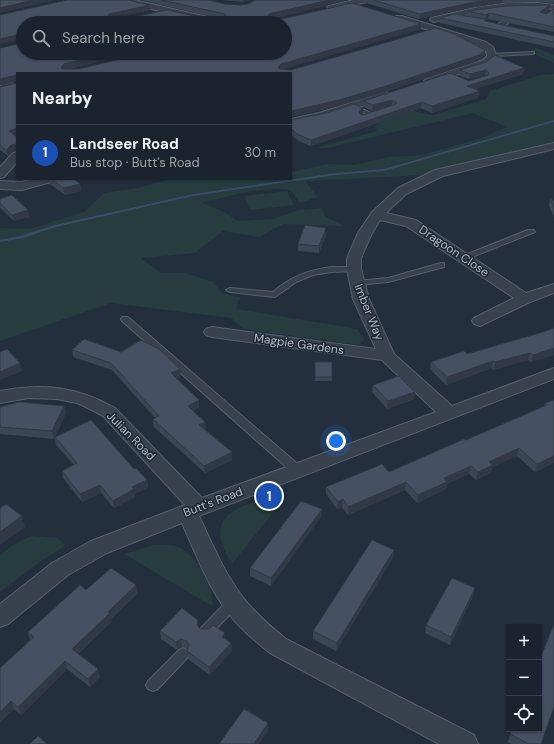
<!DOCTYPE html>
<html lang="en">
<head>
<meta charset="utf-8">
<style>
  :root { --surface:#1b232e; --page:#282f3a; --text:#f1f3f6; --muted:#a0a4aa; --line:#39404a; --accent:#8ab4f8 }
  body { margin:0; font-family:"DM Sans",sans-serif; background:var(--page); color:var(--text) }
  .controls { position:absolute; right:12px; bottom:12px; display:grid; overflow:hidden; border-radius:0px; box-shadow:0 1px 3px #0004 }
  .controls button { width:36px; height:36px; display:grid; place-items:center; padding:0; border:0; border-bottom:1px solid var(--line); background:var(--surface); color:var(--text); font:20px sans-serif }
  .you { position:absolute; left:336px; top:441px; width:14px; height:14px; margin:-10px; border:3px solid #fff; border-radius:50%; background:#1a73e8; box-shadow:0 0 0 6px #1a73e833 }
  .badge { display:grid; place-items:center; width:26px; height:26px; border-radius:50%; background:var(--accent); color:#fff; font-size:13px; font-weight:700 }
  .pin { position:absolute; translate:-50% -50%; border:2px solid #fff; box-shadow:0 1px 4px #0006 }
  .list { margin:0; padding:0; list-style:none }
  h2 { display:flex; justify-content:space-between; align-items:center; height:52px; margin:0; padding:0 16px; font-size:17px }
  h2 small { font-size:13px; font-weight:400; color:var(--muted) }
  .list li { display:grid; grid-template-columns:26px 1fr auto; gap:12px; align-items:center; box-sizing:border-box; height:56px; padding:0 16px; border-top:1px solid var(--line) }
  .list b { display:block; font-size:15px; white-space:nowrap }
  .list p { margin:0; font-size:13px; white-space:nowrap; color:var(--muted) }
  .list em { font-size:13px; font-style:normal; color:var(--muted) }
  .icon { flex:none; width:22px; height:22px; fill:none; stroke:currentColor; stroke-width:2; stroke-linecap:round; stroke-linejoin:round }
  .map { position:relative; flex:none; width:554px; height:744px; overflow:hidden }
  .search { position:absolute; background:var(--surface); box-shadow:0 1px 3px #0004; left:16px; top:16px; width:276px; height:44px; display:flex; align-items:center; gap:10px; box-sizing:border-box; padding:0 14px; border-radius:22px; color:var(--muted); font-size:15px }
  .panel { position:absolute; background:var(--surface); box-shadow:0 1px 3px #0004; left:16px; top:72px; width:276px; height:108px; border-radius:0px }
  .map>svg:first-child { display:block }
  .green { fill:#263c3f }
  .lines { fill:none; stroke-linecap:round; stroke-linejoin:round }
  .stream { fill:#394c67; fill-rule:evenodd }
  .service-casing { stroke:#565f6c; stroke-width:2 }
  .minor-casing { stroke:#565f6c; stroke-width:2 }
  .service { fill:#38414e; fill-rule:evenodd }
  .minor { fill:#38414e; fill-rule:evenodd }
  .wall { fill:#3b4654 }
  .shaded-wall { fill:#303945 }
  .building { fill:#455162; stroke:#303945 }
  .labels { text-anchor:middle; stroke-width:3; stroke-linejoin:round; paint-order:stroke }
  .street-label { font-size:12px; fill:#b4bcc9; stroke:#1d2633 }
</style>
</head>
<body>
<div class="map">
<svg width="554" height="744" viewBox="0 0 554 744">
  <rect width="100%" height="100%" fill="#242f3e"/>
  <!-- green -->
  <path class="green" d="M537 48 554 55V63L536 55 531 49Z
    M554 74V142L421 175 305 181 318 197 300 203C297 200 294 194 291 191 278 182 218 199 202 203L224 212 238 221 272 219 299 210 322 208 325 216 344 226 283 224 259 237 223 231 195 253 141 258 161 273H186L213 282 222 293 240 297 236 309 357 329 364 339 360 345 244 329 231 318 111 303 0 341V228L30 229 84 212 104 193 139 188 168 179H291V172L327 164 353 165 389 157 422 155 479 139 506 127C495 120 484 119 473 113L328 148H315L377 131 375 126 378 123 412 111 433 115 486 99 490 91 540 75Z
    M287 191 294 205 250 210 244 196Z
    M274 496 283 500 232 564C202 517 234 507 274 496Z
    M31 536 57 538 66 545 41 561 0 592V555L13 545Z
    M153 545C162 545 173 544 181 548 194 556 205 574 210 588 212 593 212 600 212 606L124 554Z"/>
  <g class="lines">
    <!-- stream -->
    <path class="stream" d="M554 120V122L384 171 336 175 193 196 56 227 23 238 0 242V240L20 236 55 225 193 194 336 173 384 169Z"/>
    <!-- service casing -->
    <g class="service-casing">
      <path id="service" d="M532 52H534V54L492 56 490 55 492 54Z
        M350 105H354L375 115 370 116 350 107Z
        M528 230H534L535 232 467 259H461L460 257Z
        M441 263H444V267L388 282 357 285 353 283 357 281 388 278Z
        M331 267H354L358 269 354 271 331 272 313 275 296 282 275 297 230 292 226 290 230 288 273 292C290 277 308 270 331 267Z
        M122 317H128L301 467 302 470 301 473H293L122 321 121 319Z
        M234 597 238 598 240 602 238 606 209 636 205 637 201 636 199 632 201 628 230 598Z
        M183 648 187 650 189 654 187 658 158 689 153 691 148 689 146 685 148 681 179 650Z"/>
    </g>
    <!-- minor casing -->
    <g class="minor-casing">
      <path id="minor" d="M120 0H134L225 21 226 23H211L121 2Z
        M354 0H368L367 2 331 10 327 8 328 6Z
        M508 3H538L554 5V9C511 4 476 12 434 22L430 20 431 18 479 7Z
        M396 16H402L486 42 493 47 497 57 489 64 432 83H426L424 81 426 79 483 60 487 56 486 51 477 45 396 20 395 18Z
        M505 19 509 22C506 26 501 29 496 28L495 26Z
        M0 78 15 85 16 87 11 90 0 85Z
        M385 92 389 93 390 95 389 97 325 118 291 125V119L319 113Z
        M554 143V149L443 176 406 194 386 213 416 220 526 293 554 284V293L530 302 480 326 474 324 472 321 474 318 514 298 406 226 380 220 372 233 361 258V269L369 299 394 354 452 406 554 368V379L199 516C212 543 223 571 242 596 254 612 270 626 286 639L474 735 478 744H439L270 653C254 640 238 627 226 610 207 584 195 552 182 523L107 553 68 575 8 624 0 627V604L52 563 91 541 185 505 103 416 90 409 77 403 57 399 29 398 0 403V391C43 383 76 386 115 408L202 498 436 412 382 360 212 337 206 335 204 332 206 329 212 327 376 349 353 299 347 269V258L358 233 372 212 398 188 435 170Z
        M17 152V162L4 177 0 178V167L13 153Z
        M33 179H53L51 182 22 190 0 189V181L22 182Z"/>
    </g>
    <!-- service -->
    <use href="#service" class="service"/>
    <!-- minor -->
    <use href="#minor" class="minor"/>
  </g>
  <!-- wall -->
  <path class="wall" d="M141 0H208L225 4 241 5 349 0 270 19 421 29 282 69 291 70 485 56 478 61 385 92 338 106 291 117V73L17 81 0 85V48L23 53H133L68 69H79L285 53 23 23V40L0 15 150 5V10L111 19H221Z
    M222 0H250L243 2Z
    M365 0H554V3L536 2 502 3 469 8 419 19 366 3Z
    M554 9V32L488 19 485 20V21L554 36V48L440 23V18L467 16 468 11 549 10 544 14H546Z
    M524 68 523 74 475 89 479 97 432 113 421 108 311 146 299 141 291 135V120L363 115H362H363L392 106 372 111 363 107V101L469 81 485 76 469 79 460 76V70Z
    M17 83V135L15 136 17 151 13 152 8 156 0 150V87Z
    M50 179H74L80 184 81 191 65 195 50 184Z
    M0 199 28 210 29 217 14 221 0 208Z
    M550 199 554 201V217L549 206Z
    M326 235 319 253 298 251V244Z
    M554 328V355L531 362 528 360 493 370 492 368 446 385 430 369 431 362 467 354 543 332Z
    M72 350 181 377 176 378 199 400V407L193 411 205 422 206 429H205L232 460 205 473 154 427 153 419 155 418 112 370 73 357Z
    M315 362H332V381H315Z
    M373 385 414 399 387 409 372 392Z
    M554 400V463L535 472 517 456 492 467 491 473 476 480 469 474 447 484 446 489 417 503 405 490 348 515 342 507 337 509 326 494V487L389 472 466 440 544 406 545 403Z
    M64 406 66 413 54 439 0 434V407Z
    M55 437 134 469 147 480 148 487 135 494V497L114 508 101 493 82 502 63 478 62 471 74 465 56 445Z
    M322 509 321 517 271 586 250 576V568Z
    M393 558 336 651 313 639V631Z
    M86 590 138 593 112 618V621L78 654 100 677 90 687 67 669 21 715 14 709 0 722V668L30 640 28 632Z
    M473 596 450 645 425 633 426 625Z
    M199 628 200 629 226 639 231 643 232 651 210 675 188 659V649L182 647 177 650 161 639 160 631Z
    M512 729 541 744H511L508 742Z"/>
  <!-- shaded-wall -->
  <path class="shaded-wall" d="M34 0H55L0 13V8Z
    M243 0H250L243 2Z
    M329 0H349L269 20 267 19 269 14Z
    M487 0H502V3L469 8 419 19 420 14 469 3Z
    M150 5V10L110 20 107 19 109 14Z
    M550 5 549 10 540 17V12Z
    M489 13 488 19 485 20 486 15Z
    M421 24V29L281 70 278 73V67L281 64Z
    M22 34 23 40 0 44V39Z
    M485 50V56L478 61 385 92 338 106 291 117V111Z
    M109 53H133L65 70 62 73 61 67 64 64Z
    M524 68 523 74 466 92 467 86Z
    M486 70 485 76 469 79 470 74Z
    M17 75V81L0 85V79Z
    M480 91 479 97 432 113V106Z
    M392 100V106L372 111 373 105Z
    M422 102 421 108 311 146V140Z
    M363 109V115L358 117 359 111Z
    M17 128V135L10 137 9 131Z
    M17 144V151L13 152 8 156 6 150 11 145Z
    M80 184 81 191 65 195 63 188Z
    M28 210 29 217 14 221 12 215Z
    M326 228V235L319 253V246Z
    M554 348V355L531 362 533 355Z
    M530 353 528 360 493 370 495 362Z
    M493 361 492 368 446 385 447 377Z
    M20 363 22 371 0 380V372Z
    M180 369 181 377 172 380 171 373Z
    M415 392 414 399 387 409 388 401Z
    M199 400V407L188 413V406Z
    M64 406 66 413 54 439 52 431Z
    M205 422 206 429 200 432 199 425Z
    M519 448 517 456 492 467 491 473 476 480 478 472 489 462Z
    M232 452V460L205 473 204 466Z
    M554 456V463L535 472 537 464Z
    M471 466 469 474 447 484 446 489 417 503 418 495 444 478Z
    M147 480 148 487 135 494V497L114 508 113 501 132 487Z
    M406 482 405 490 348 515V507Z
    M100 485 101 493 82 502 80 494Z
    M343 499 342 507 337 509 338 502Z
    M322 509 321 517 271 586V578Z
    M22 516 25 527 0 545V532Z
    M394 550 393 558 336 651 337 643Z
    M136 585 138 593 112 618V621L74 657 72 649 108 612Z
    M475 588 473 596 450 645 451 637Z
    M198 620 199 628 197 625Z
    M225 633 226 641 222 637Z
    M181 639 182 647 177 650 176 642Z
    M231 643 232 651 210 675 209 667Z
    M65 661 67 669 21 715 18 707Z
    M98 669 100 677 90 687 88 679Z
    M11 701 14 709 0 722V712Z
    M268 723V731L259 744H254Z"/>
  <!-- building -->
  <path class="building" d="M0 0H34L0 8Z
    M67 0H128L150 5 109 14 107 19H124L167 10 210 19 227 18 225 14 161 0H208L225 4 241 5 248 4 256 0H329L269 14 267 19H282L352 3 421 24 281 64 278 67 279 69 291 70 436 28 454 34 485 50 479 55 386 86 339 100 291 111V73H17V81V75L0 79V48L23 43V53H109L64 64 61 67 62 69H79L145 53H285V23H23V35L22 34 0 39V15Z
    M373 0H487L469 3 420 14Z
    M550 5 540 12 546 14 554 9V27L489 13 486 15 468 11 507 6Z
    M454 14 484 19 485 21 554 36V42L440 18Z
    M495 55 524 68 467 86 480 91 432 106 422 102 311 140 299 135 291 129V120L326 113 354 104 363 109 359 111 360 114 363 115 396 104 397 103 392 100 373 105 363 101 450 73 469 81 488 75 489 73 486 70 470 74 460 70 486 62Z
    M17 83V128L9 131 17 137V136V152V144L11 145 6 150 0 145V87Z
    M52 179H74L80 184 63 188Z
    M12 195 28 210 12 215 0 203V199Z
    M550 199 554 201V207Z
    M305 225 326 228 319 246 298 244Z
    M554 328V348L533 355 530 353 495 362 493 361 447 377 431 362 464 351 467 354 543 332Z
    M84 339 121 352 141 340 159 349 180 369 171 373 199 400 188 406 205 422 199 425 232 452 204 466 153 419 159 416 111 363 72 350Z
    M7 349 20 363 0 372V352Z
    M315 362H332V377H315Z
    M399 376 415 392 388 401 373 385Z
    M554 400V456L537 464 519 448 489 462 493 465 478 472 471 466 444 478 447 482 418 495 406 482 348 507 343 499 338 502 326 487 382 464 389 472 464 439 466 440 547 405 545 403Z
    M19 402 64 406 52 431 0 427V407Z
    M91 420 134 469 136 468 147 480 132 487 134 489 113 501 100 485 80 494 62 471 77 463 55 437Z
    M301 501 322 509 271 578 250 568Z
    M6 504 22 516 0 532V508Z
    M372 540 394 550 337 643 313 631Z
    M111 568 136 585 108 612 110 613 72 649 98 669 88 679 65 661 18 707 11 701 0 712V668L34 637 28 632 80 585 86 590Z
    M452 578 475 588 451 637 426 625Z
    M182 608 198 620 197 625 200 629H209L213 625 225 633 222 637 231 643 209 667 187 651 189 645 187 641 181 639 176 642 160 631Z
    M554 624V707L541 744H529L510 734 512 729H539V661Z
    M244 709 268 723 254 744H219Z
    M38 736 47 744H30Z"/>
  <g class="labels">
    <!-- street labels -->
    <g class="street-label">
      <text transform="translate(454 251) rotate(34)" y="4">Dragoon Close</text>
      <text transform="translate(369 312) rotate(68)" y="4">Imber Way</text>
      <text transform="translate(299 344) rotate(8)" y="4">Magpie Gardens</text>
      <text transform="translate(131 436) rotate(45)" y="4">Julian Road</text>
      <text transform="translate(213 502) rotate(-21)" y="4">Butt's Road</text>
    </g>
  </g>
</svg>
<div class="controls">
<button>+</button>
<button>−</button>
<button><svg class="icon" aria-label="locate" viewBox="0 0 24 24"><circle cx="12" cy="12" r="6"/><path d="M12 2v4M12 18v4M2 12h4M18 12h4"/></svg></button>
</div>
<div class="you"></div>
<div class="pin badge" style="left:269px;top:496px;background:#1a4fb4">1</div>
<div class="search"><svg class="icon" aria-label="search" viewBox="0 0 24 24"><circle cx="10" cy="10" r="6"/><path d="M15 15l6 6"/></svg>Search here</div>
<section class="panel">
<h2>Nearby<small></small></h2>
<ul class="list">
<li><span class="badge" style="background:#1a4fb4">1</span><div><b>Landseer Road</b><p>Bus stop · Butt's Road</p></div><em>30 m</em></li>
</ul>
</section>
</div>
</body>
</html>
